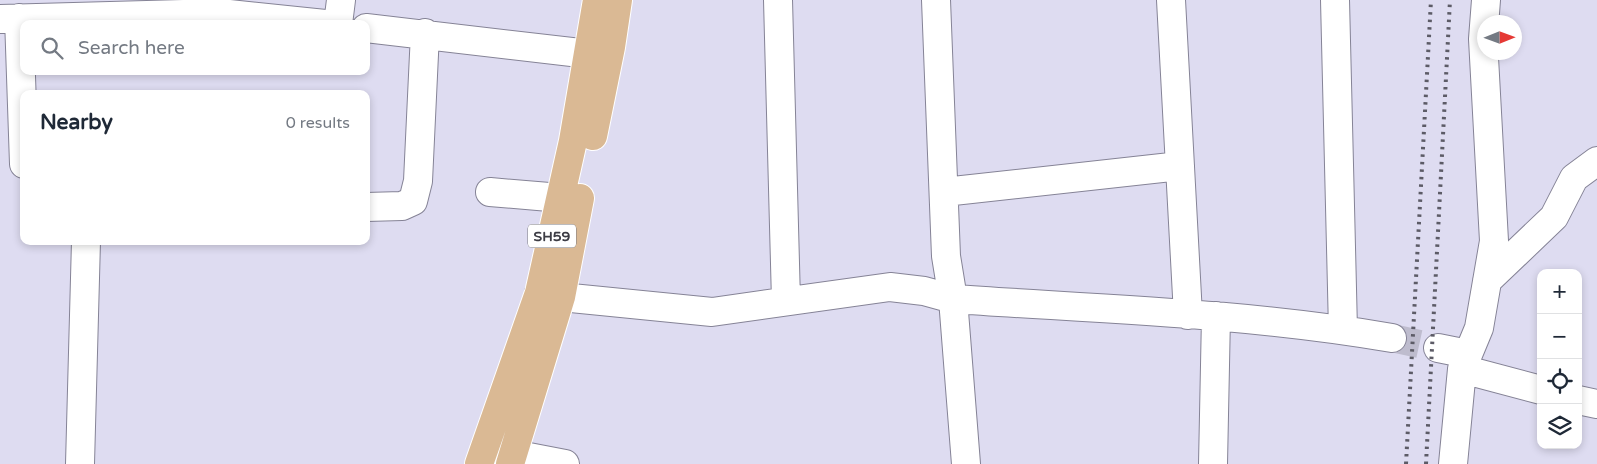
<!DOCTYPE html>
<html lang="en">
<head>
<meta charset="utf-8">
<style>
  :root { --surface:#fff; --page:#f2f2f3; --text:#1f2937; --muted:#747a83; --line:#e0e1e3 }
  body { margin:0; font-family:"Varela Round",sans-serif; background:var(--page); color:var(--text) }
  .controls { position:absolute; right:15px; bottom:15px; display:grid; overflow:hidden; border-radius:10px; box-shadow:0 2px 8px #0003 }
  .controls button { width:45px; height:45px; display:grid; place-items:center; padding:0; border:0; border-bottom:1px solid var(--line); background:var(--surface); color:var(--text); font:25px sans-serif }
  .compass { position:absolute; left:1477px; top:15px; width:45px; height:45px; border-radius:50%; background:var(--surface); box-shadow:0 2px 8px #0003; rotate:89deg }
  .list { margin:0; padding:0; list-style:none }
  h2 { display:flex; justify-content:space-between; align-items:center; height:65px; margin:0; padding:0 20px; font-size:21px }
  h2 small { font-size:16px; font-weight:400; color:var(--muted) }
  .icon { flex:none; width:28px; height:28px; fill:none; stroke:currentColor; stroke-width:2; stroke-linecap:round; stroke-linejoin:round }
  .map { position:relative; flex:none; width:1597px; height:464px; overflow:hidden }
  .search { position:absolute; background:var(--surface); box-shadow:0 2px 8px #0003; left:20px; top:20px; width:350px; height:55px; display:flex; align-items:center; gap:12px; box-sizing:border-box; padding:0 18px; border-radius:10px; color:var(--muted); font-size:19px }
  .panel { position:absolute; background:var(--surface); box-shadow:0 2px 8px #0003; left:20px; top:90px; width:350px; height:155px; border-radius:10px }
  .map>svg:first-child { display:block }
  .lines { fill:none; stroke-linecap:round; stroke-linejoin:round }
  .minor-tunnel { stroke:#bebcce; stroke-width:28; stroke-dasharray:28 14; stroke-linecap:butt }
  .minor-casing { stroke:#858396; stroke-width:30 }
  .major-casing { stroke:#fff; stroke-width:30 }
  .minor { stroke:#fff; stroke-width:28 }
  .major { stroke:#dab994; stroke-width:28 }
  .rail { stroke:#5c5b66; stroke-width:4; stroke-dasharray:2.5 5; stroke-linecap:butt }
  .labels { text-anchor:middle; stroke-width:4; stroke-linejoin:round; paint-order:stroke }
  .shield { fill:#fff; stroke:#76767c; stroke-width:1 }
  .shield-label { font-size:14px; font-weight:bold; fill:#3c3c44 }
</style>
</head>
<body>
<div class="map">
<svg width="1597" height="464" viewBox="0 0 1597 464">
  <rect width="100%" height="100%" fill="#dedcf1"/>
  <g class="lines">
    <!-- minor-tunnel -->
    <path class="minor-tunnel" d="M1392 338 1438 348"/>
    <!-- minor casing -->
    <g class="minor-casing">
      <path id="minor" d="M778 0 786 301
        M936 0 946 256 953 299 966 464
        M1171 0 1188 315
        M1335 0 1343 330
        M19 18 24 164
        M0 19 220 13 325 24
        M338 24 341 0
        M366 28 589 54
        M490 192 561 198
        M944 192 1180 166
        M366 207 402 206 413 201 418 181 425 33
        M1487 281 1554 217 1574 178 1597 161
        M539 293 561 297 712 312 890 287 924 291 953 299C1099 309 1247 313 1392 338
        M1438 348 1468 354
        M1462 369 1541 390
        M1578 400 1597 404
        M513 454 565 464
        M80 464 86 241
        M1213 464 1216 316
        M1453 464 1462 369 1479 328 1494 241 1483 39 1486 0"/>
    </g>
    <!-- major casing -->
    <g class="major-casing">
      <path id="major" d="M593 136 611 47 618 0
        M479 464 539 293 573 141 597 0
        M510 464 561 297 580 198"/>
    </g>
    <!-- minor -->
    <use href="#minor" class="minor"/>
    <!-- major -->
    <use href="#major" class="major"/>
    <!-- rail -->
    <path class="rail" d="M1406 464 1431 0
      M1426 464 1450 0"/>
  </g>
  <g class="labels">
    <!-- shield labels -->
    <rect class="shield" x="528" y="224.5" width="48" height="23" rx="4"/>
    <g class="shield-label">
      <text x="552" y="241">SH59</text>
    </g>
  </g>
</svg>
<div class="controls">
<button>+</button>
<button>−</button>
<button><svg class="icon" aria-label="locate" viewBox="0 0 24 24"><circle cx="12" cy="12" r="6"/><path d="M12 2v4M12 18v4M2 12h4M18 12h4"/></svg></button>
<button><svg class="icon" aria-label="layers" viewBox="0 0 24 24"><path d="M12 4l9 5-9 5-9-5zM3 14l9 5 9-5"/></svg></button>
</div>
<svg class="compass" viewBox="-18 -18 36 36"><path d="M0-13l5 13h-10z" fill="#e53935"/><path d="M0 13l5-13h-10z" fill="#747a83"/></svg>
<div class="search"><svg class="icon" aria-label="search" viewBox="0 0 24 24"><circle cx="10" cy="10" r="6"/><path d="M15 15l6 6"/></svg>Search here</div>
<section class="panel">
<h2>Nearby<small>0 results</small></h2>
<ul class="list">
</ul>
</section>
</div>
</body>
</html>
